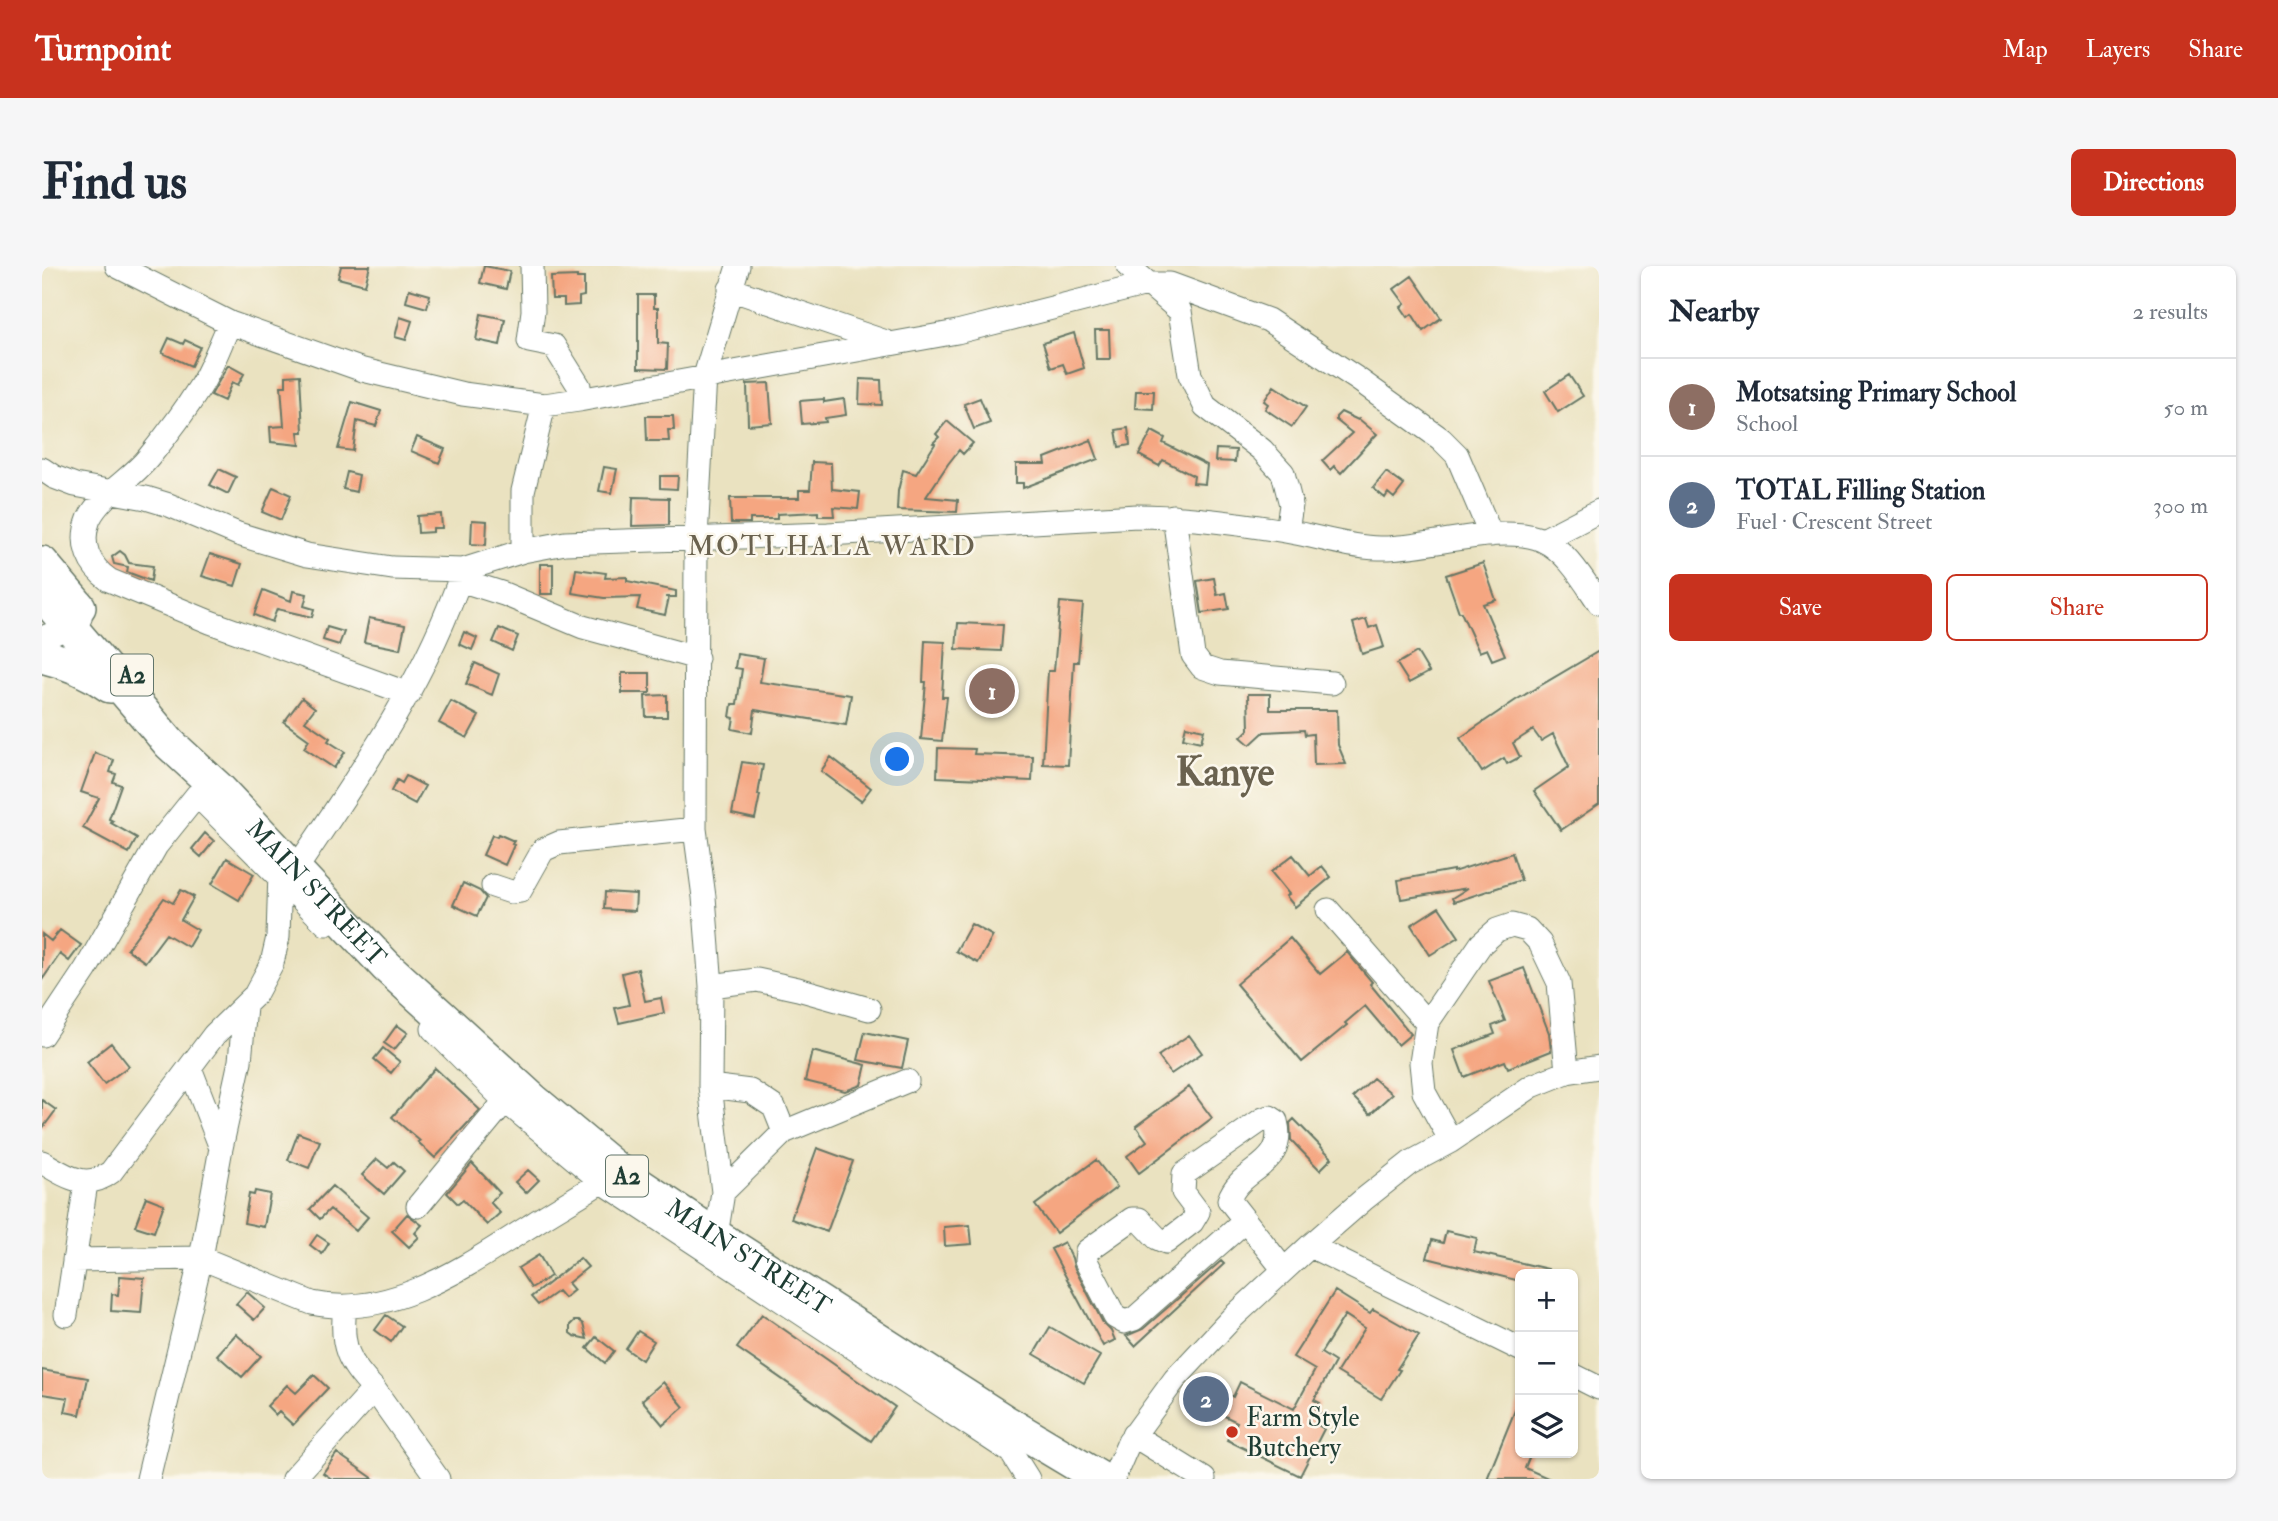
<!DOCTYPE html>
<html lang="en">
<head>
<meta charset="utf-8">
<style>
  :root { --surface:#fff; --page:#f6f6f7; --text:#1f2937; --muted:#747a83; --line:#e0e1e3; --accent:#c8321e }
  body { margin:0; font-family:"IM FELL Double Pica",serif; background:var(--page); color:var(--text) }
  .controls { position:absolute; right:21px; bottom:21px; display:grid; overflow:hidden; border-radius:10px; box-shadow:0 2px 5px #0004 }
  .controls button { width:63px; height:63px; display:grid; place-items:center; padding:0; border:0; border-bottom:2px solid var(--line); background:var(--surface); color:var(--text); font:35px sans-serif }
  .you { position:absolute; left:856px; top:494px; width:24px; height:24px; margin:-18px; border:5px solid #fff; border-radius:50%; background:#1a73e8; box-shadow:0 0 0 10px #1a73e833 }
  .badge { display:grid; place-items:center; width:46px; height:46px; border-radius:50%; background:var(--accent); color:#fff; font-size:23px; font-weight:700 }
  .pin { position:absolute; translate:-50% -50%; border:4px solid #fff; box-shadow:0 2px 7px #0006 }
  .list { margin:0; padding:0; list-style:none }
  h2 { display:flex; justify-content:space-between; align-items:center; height:91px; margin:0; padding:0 28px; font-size:30px }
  h2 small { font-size:23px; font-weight:400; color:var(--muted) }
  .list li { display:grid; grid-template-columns:46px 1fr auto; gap:21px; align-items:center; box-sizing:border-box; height:98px; padding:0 28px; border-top:2px solid var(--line) }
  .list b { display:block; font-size:26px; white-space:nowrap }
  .list p { margin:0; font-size:23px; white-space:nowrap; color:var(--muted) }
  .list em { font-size:23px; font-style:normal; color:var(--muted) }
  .actions { display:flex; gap:14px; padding:21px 28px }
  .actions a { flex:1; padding:16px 0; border:2px solid var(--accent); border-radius:10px; text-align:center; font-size:24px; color:var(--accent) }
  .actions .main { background:var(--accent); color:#fff }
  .icon { flex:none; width:38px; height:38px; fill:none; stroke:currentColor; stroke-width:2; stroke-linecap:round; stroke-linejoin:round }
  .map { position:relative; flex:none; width:1557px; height:1213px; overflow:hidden; border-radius:10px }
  header { display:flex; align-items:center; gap:42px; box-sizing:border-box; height:98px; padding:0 35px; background:var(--accent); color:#fff }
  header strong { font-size:33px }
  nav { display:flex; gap:38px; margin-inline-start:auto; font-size:24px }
  .intro { display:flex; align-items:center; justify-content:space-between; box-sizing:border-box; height:168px; padding:0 42px }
  h1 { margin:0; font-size:49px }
  .button { padding:18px 32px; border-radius:10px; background:var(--accent); color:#fff; font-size:24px; font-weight:700 }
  main { display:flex; gap:42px; padding:0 42px }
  aside { flex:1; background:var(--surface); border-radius:10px; box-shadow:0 2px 5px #0004 }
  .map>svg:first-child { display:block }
  .building { fill:#f5a681 }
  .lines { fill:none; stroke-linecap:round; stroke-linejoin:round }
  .minor-casing { stroke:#667765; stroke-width:25 }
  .highway-casing { stroke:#667765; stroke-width:36 }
  .minor { stroke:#fff; stroke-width:23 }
  .highway { stroke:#fff; stroke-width:33 }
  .poi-dot { fill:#c8321e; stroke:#fbf7ec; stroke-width:2.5 }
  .labels { text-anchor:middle; stroke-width:5; stroke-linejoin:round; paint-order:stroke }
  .shield { fill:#fbf7ec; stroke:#61756b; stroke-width:2 }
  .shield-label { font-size:24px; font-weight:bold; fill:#1f3d34 }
  .street-label { font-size:26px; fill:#1f3d34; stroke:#fbf7ec }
  .poi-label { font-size:26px; fill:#1f3d34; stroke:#fbf7ec; text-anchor:start }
  .neighbourhood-label { font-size:28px; letter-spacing:2px; fill:#6a624f; stroke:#fbf7ec }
  .town-label { font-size:40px; font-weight:bold; fill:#6a624f; stroke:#fbf7ec }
</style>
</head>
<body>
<header>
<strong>Turnpoint</strong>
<nav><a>Map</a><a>Layers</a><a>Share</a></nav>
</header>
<div class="intro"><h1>Find us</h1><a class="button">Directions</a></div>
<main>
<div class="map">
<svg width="1557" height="1213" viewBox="0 0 1557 1213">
  <rect width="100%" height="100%" fill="#fbf7ec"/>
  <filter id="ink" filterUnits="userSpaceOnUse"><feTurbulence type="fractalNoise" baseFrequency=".0143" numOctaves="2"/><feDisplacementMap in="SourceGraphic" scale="14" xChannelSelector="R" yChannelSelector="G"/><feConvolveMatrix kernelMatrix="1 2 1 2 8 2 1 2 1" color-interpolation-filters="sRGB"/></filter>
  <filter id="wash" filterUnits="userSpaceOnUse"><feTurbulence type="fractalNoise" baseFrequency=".00686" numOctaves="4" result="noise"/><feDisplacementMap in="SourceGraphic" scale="28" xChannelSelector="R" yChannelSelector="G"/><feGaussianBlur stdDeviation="1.57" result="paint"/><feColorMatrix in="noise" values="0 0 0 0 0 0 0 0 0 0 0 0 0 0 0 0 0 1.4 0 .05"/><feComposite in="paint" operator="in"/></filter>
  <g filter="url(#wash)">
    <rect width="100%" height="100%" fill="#eae2c0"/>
    <g id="blocks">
      <!-- building -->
      <path class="building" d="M299 0H328L323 19 296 12Z
        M442 0 468 5 464 23 438 17Z
        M535 10V12H542V30L537 31V39L522 40V33H510L509 11Z
        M1370 10 1399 52 1381 65 1370 48 1366 51 1359 41 1363 38 1352 23Z
        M367 23 388 29 385 42 364 36Z
        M596 29H612V42H616V77L626 78 625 103 596 102Z
        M439 48 463 53 458 79 434 74Z
        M358 51 370 55 364 74 353 71Z
        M1053 64H1067L1068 93H1054Z
        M1032 67 1042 102 1025 108 1021 98 1009 102 1001 77Z
        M127 72 141 78 143 74 158 81 149 100 120 87Z
        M186 99 202 108 196 119 190 116 182 135 169 129Z
        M258 109 261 166H256L258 179 229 176 228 161 242 160 239 120H244V110Z
        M1527 109 1541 130 1516 146 1503 125Z
        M818 113 839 114 840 139 817 138Z
        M727 117 730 157 706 159 705 118Z
        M1232 120 1264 141 1250 161 1223 143 1226 138 1222 135Z
        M1094 125H1112L1111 143 1093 142Z
        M938 132 948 157 932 163 922 138Z
        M782 133V136L802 133 804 149 783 152 784 156 760 158 758 135Z
        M310 136 339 145 334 160 315 155 311 185 296 183Z
        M1299 146 1316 154 1317 153 1335 168 1299 207 1292 200 1288 204 1280 195 1310 167 1294 154V151Z
        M604 150H631L632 164H626L627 175H605Z
        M905 155 931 177 921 188 917 184 906 198 884 231 916 234 915 246 855 244 856 225 861 204 874 208 893 178 891 177 897 171 894 168Z
        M1086 162 1088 179 1077 181 1074 164Z
        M1110 165 1123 172 1121 177 1165 199 1163 218 1151 217 1152 210 1121 194 1117 200 1097 189Z
        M375 171 403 183 397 197 369 185Z
        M1049 174 1056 193 981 222V217H974V198H1004L1003 192Z
        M1174 183 1194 184 1193 196 1173 195Z
        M770 196 789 197 790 223 818 226 816 243 791 241 792 250H776V246L735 248V253H708V257H689L688 232H757V224H768Z
        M562 201 575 203 570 227 557 225Z
        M177 203 194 211 186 228 168 219Z
        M305 206 317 209 314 226 301 223Z
        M1344 206 1362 219 1352 232 1346 227 1343 232 1331 222Z
        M618 210H636L635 223 618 222Z
        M231 221 249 229 239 254 220 246Z
        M591 231 627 232V259L590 260Z
        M399 248 400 262H391V266L376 267 375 250Z
        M430 254 445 255 444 279 429 278Z
        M78 285 83 289 87 297 111 300 109 315 85 306 86 301 72 298 70 291Z
        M168 288 200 298 193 320 160 310Z
        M1441 297 1454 334 1441 338 1463 389 1450 394 1445 383 1437 386 1419 346H1417L1404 309Z
        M498 298H511V328H498Z
        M534 303 564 307 563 312 585 311V315L634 325V331H624H627L623 349 595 343 598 331 562 332 530 327Z
        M1172 312 1175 329 1184 327 1187 343 1160 347 1155 315Z
        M221 324 249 335 251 325 265 328 262 340 272 343 270 351 235 343 230 356 212 349Z
        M1018 336 1041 338 1036 396H1032L1026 499 1001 498 1006 405H1012Z
        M327 352 363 359 358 383 322 376Z
        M1324 353 1327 362 1335 359 1342 381 1320 388 1311 357Z
        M916 357 961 359 959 385 914 383Z
        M285 361 302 366 297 379 281 374Z
        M457 362 476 370 470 385 451 376Z
        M422 366 435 372 430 384 417 378Z
        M883 375 903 376 900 431H905L900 475 879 473 884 416H881Z
        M1557 385V538L1519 564 1492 525 1527 501 1511 468 1499 475 1491 464 1471 477 1478 491 1465 498 1462 492 1440 506 1418 472 1474 434Z
        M1375 386 1387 406 1367 417 1355 398Z
        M695 388 722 392 718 416 809 429 804 459 713 444 710 467 690 463 692 452 688 451 690 438H695L700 403 693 402Z
        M433 397 457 408 450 429 424 418Z
        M580 407H608V427H580Z
        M1206 428H1228V444H1295L1296 479 1304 498 1272 499 1271 468 1263 469 1262 464 1222 466 1208 479 1199 471 1207 463Z
        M625 429V451H604L603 430Z
        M260 432 273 442 263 455 288 472 286 475 303 486 292 502 262 482 267 474 242 456Z
        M409 435 437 450 425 472 397 457Z
        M1144 460 1162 464 1159 476 1141 472Z
        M896 482 933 483 932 488 991 490 990 515 895 511Z
        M53 487 72 494 68 506 74 508 71 516 79 519 67 553 71 555 69 557 95 572 87 587 41 562 57 532 39 526Z
        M789 491 829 522 819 535 779 505Z
        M700 496 721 499 716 529H718L713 553 690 548Z
        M364 510 383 520 373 538 349 525 355 514 360 517Z
        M163 567 172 575 159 591 150 583Z
        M456 568 472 575 470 578 472 579 463 599 441 589 450 569 455 571Z
        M1470 587 1479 614 1412 636 1410 632 1426 622 1359 633 1356 614 1411 604V606Z
        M1251 589 1268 610 1280 600 1289 611 1253 641 1244 630 1247 628 1229 606Z
        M185 592 212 608 197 634 170 618Z
        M421 617 438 625 444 632 435 650 411 639Z
        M139 624 152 631 139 654 156 664 146 681 124 668 103 696 85 683 122 632 131 637Z
        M563 626 594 628 593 645 562 643Z
        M1397 641 1417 671 1388 689 1369 659Z
        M929 658 951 670 936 697 914 685Z
        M18 664 39 679 27 695 18 688 0 714V668L9 675Z
        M1248 672 1278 708 1305 686 1330 716 1328 718 1369 768 1356 779 1323 740 1303 757 1305 759 1260 796 1194 718Z
        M1482 702 1507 767 1509 785 1466 802 1463 795 1422 811 1412 784 1453 768 1450 760 1463 755 1447 715Z
        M596 703 603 735 619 732 622 747 577 757 573 742 587 739 580 707Z
        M355 759 366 767 352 784 342 777Z
        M823 766 866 775 860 802 816 794Z
        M1147 769 1160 787 1129 808 1116 790Z
        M69 777 87 800 62 818 45 796Z
        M341 782 358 796 349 807 332 793Z
        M770 785 824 799 819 819 803 825 763 815Z
        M393 802 438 844 393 892 376 876 378 875 350 851Z
        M1331 812 1350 828 1328 848 1311 831Z
        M1147 821 1170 852 1097 907 1085 890 1105 875 1094 860Z
        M0 834 14 844 0 863Z
        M1252 853 1290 892 1278 904 1249 874 1248 857Z
        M256 867 278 875 267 902 246 894Z
        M775 882 811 895 785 966 749 953Z
        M335 893 346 902 352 896 362 905 342 928 320 909Z
        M1054 894 1075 921 1014 967 993 939Z
        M430 897 458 927 448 936 458 947 445 959 421 934 416 938 405 927Z
        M486 904 497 914 484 927 473 916Z
        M290 920 326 951 314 965 288 943 278 953 268 943Z
        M213 925 228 928 222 961 202 957 207 928 212 929Z
        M104 931 122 938 112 966 93 960Z
        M365 948 380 959 373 967 377 971 367 981 350 965Z
        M928 959 930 978 903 980 902 961Z
        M1404 965 1435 972 1432 986 1506 1003V1008H1478V1015L1385 992 1390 974 1401 977Z
        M275 969 287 977 280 988 268 979Z
        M1022 976 1030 992 1032 1001 1061 1057 1069 1065 1073 1074 1061 1080 1009 983Z
        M497 989 509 1010 489 1022 476 1002Z
        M538 992 546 1001 526 1017 532 1024 522 1032 516 1025 496 1039 489 1031Z
        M1179 995 1182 998 1093 1080 1084 1070 1101 1063Z
        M78 1010 102 1012 99 1047 69 1045 70 1028 76 1029Z
        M1293 1025 1328 1047 1331 1043 1377 1069 1355 1103 1358 1104 1339 1133 1295 1106 1323 1062 1303 1049 1279 1087 1293 1096 1272 1134 1278 1137 1274 1145 1279 1148 1274 1158 1282 1163 1258 1210 1185 1174 1195 1156 1152 1135 1162 1116 1191 1131 1198 1116 1252 1143 1273 1104 1251 1091Z
        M205 1026 223 1042 212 1054 194 1038Z
        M720 1048 853 1141 829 1175 695 1082Z
        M344 1049 360 1060 349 1076 333 1064Z
        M532 1055H537L541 1058 545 1073 532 1070 528 1067V1059Z
        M1008 1061 1058 1090 1042 1117 992 1088Z
        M596 1065 612 1075 600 1094 584 1083Z
        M194 1068 219 1090 200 1111 175 1089Z
        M554 1071 572 1085 563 1097 545 1082Z
        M0 1104 46 1112 38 1149 23 1146 26 1132 0 1128Z
        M272 1109 286 1122 251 1159 237 1146 234 1149 225 1140 245 1119 254 1127Z
        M621 1116 642 1141 621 1159 600 1134Z
        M1478 1132V1187H1489L1483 1202 1508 1213H1445Z
        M295 1187 332 1213H290L281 1207Z"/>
    </g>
  </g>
  <g filter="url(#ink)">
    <use href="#blocks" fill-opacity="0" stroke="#667765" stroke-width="2"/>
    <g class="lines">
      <!-- minor casing -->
      <g class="minor-casing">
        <path id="minor" d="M75 0 188 57 321 104 421 128 502 139 537 134 915 66 1105 18H1128L1226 54 1317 114 1399 173 1415 189 1449 269
          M490 0 491 45 487 75 512 80 537 120V134
          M1086 0 1138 45 1148 109 1163 140 1220 184 1241 207 1249 239 1245 265
          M688 23 844 76
          M188 57C178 78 170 102 158 121 143 145 125 169 107 191 90 213 59 228 47 253 37 278 47 300 67 314L168 356 367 428
          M0 203 12 211 33 219 104 232 127 239 196 268 265 289 350 302 421 304 481 285 523 277 786 268 1095 250C1144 250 1194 257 1243 265 1275 270 1304 281 1337 282 1382 284 1460 256 1500 274 1525 285 1542 315 1557 337
          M1132 250 1151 389 1160 401 1178 407 1290 417
          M1501 274 1557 245
          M481 285V225L502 139
          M418 314 462 328 541 361 655 392
          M0 372 28 361 38 352
          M155 529 284 658
          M254 603C318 508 384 414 421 304
          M451 620 469 626 478 625 501 584 517 577 653 563
          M1286 644 1385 757
          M669 720 715 714 756 723 827 743
          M391 763 463 835 559 915 969 1186 986 1213
          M0 769 44 703 114 580 155 529 169 525
          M148 802 179 882
          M668 820 708 825 732 841 742 866
          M1409 875 1382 826 1379 797 1385 757 1439 678 1455 664 1470 659 1485 663 1498 677 1517 717 1525 806
          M0 896C24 910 44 925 69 906L172 769 213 729 230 697 236 671 238 606
          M681 926 742 866 865 815
          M376 940 463 835
          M1203 955 1092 1053 1082 1056 1073 1051 1044 995 1045 985 1090 953H1097L1115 972 1124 976 1150 956 1156 946 1141 926 1142 908 1221 853 1228 851 1234 855C1246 902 1198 900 1187 934L1242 1004
          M674 970 681 926 668 820 669 720 662 631 653 563 654 272 663 110 696 0
          M1268 980 1478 1083
          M32 994 159 992 270 1037C349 1054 424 1000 488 960 515 942 544 927 570 908
          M24 1049 44 917
          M1531 1109 1557 1122
          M332 1123 396 1213
          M1091 1169 1162 1213
          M106 1213 159 992 179 882 198 795 203 741
          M251 1213 332 1123C306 1097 298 1079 303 1042
          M1071 1213 1087 1176 1133 1113 1189 1053 1268 980 1321 934 1368 897 1409 875 1490 820 1525 806 1557 801"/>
      </g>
      <!-- highway casing -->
      <g class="highway-casing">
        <g id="highway">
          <path d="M0 297 37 341"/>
          <path id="s1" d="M0 328 128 478 177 523 344 700 491 834 575 904 674 970 962 1155 1059 1213"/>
          <path d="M0 390C25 396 47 405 68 420"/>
        </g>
      </g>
      <!-- minor -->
      <use href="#minor" class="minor"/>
      <!-- highway -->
      <use href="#highway" class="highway"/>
    </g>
  </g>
  <!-- markers -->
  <circle class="poi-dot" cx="1190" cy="1166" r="7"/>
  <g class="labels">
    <!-- shield labels -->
    <g class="shield">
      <rect x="69" y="388.5" width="42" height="41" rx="5"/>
      <rect x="564" y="889.5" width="42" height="41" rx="5"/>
    </g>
    <g class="shield-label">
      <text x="90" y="417">A2</text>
      <text x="585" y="918">A2</text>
    </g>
    <!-- street labels -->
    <g class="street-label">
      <text dy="9" stroke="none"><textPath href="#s1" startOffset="406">MAIN STREET</textPath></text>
      <text dy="9" stroke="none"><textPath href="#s1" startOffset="973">MAIN STREET</textPath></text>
    </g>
    <!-- poi labels -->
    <g class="poi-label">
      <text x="1204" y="1160">Farm Style<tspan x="1204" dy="30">Butchery</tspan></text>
    </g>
    <!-- neighbourhood labels -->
    <g class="neighbourhood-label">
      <text x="790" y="289">MOTLHALA WARD</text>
    </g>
    <!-- town labels -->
    <g class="town-label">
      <text x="1183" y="519">Kanye</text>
    </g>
  </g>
</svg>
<div class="controls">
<button>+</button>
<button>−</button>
<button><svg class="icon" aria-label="layers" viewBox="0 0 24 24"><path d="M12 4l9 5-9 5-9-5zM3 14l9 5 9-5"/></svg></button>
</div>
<div class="you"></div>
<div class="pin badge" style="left:950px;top:425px;background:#8d6e63">1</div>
<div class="pin badge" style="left:1164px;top:1133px;background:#5c6f8a">2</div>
</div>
<aside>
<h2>Nearby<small>2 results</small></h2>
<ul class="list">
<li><span class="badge" style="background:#8d6e63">1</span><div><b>Motsatsing Primary School</b><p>School</p></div><em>50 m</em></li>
<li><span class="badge" style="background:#5c6f8a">2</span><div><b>TOTAL Filling Station</b><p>Fuel · Crescent Street</p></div><em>300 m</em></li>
</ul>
<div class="actions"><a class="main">Save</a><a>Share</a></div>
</aside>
</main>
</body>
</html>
